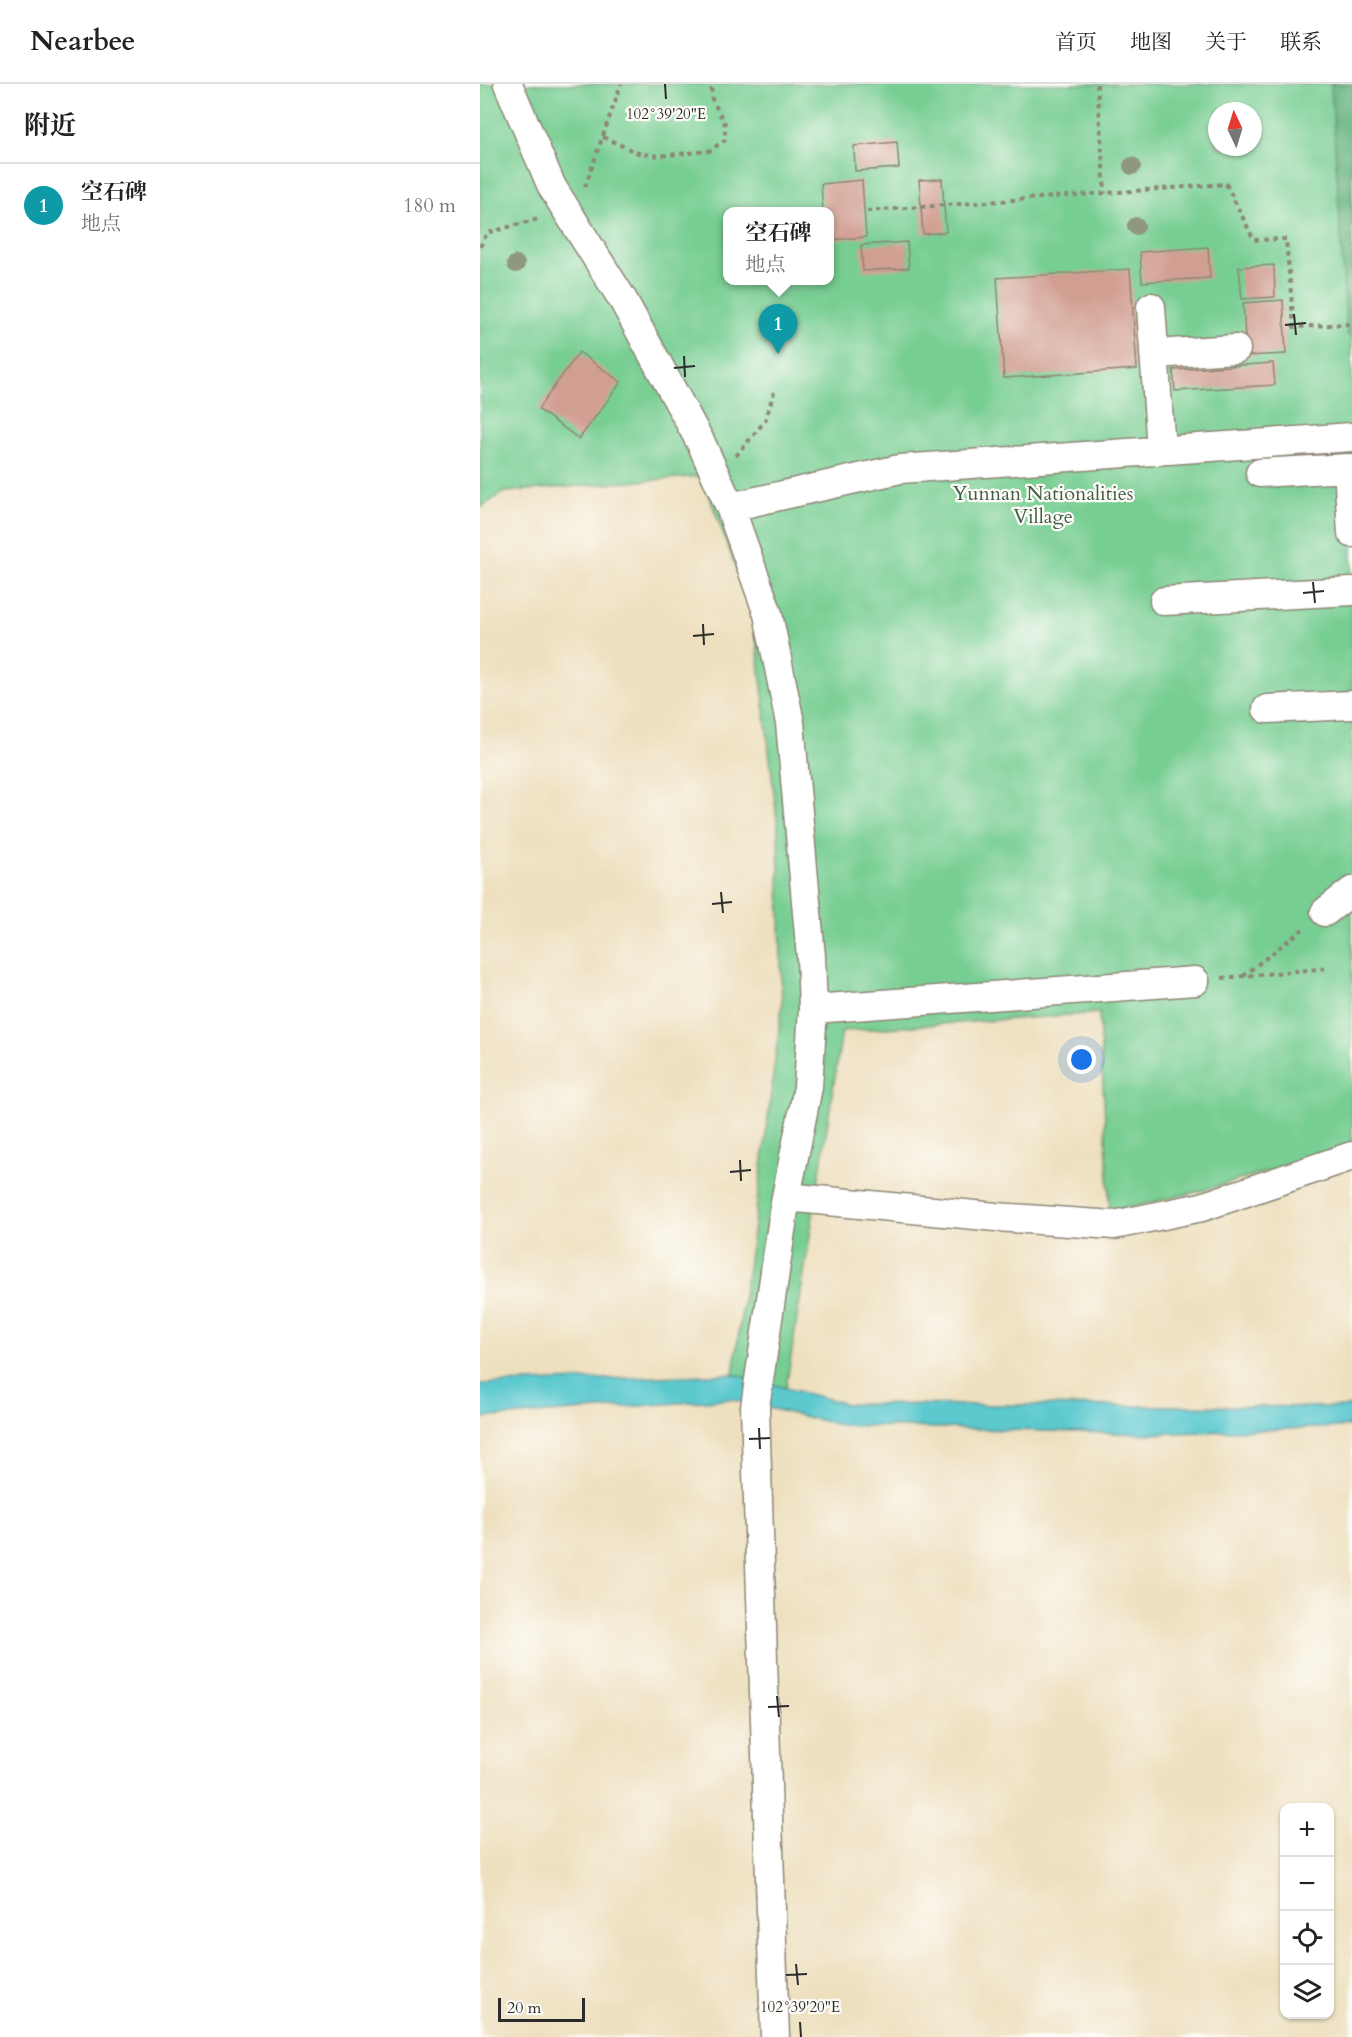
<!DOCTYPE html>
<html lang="zh">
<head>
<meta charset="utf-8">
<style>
  :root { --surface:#fff; --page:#f2f2f2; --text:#222; --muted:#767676; --line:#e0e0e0; --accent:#ea580c }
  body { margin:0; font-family:Cardo,"Noto Serif SC",serif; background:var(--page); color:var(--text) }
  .controls { position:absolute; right:18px; bottom:18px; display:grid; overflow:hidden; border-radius:12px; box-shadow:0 2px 4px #0004 }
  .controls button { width:54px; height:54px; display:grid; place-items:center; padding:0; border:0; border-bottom:2px solid var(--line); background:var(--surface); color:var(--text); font:30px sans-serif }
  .compass { position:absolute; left:728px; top:18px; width:54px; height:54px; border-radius:50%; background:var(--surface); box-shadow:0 2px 4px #0004; rotate:356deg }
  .scale { position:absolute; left:18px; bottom:15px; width:87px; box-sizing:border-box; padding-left:6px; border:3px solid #2b2b2b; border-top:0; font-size:16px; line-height:21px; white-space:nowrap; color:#2b2b2b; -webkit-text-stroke:4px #fdfcf7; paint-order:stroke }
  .you { position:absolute; left:602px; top:976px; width:21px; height:21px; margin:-15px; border:4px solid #fff; border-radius:50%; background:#1a73e8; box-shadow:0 0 0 9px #1a73e833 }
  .badge { display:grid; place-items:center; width:39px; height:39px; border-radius:50%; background:var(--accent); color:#fff; font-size:20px; font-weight:700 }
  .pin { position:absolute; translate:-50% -50px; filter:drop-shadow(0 2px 3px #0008) }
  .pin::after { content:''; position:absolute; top:32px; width:21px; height:18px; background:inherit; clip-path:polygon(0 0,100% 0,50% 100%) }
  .popup { position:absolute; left:243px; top:123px; width:111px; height:78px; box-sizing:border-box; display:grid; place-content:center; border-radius:12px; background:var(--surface); filter:drop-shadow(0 2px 4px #0005); font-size:20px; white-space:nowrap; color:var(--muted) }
  .popup b { font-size:22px; color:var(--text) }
  .popup::after { content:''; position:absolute; left:50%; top:100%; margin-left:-12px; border:12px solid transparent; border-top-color:var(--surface) }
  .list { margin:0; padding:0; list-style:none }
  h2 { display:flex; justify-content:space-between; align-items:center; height:78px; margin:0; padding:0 24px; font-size:26px }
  h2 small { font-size:20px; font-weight:400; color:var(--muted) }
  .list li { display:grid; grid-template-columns:39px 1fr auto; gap:18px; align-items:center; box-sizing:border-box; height:84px; padding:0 24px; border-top:2px solid var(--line) }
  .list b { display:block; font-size:22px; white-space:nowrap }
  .list p { margin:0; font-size:20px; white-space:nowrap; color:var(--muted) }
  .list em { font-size:20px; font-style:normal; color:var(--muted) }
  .icon { flex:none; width:33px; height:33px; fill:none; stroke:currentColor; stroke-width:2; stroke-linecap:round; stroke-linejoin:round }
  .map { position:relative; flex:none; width:872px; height:1953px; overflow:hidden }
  header { display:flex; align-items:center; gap:36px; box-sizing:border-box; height:84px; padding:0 30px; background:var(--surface); border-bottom:2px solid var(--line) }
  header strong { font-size:28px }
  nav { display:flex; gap:33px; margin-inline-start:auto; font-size:21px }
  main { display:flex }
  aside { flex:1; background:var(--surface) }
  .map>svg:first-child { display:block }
  .green { fill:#77ce92; stroke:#517c5e; stroke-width:1.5; fill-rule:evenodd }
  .forest { fill:#61b17c; stroke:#466e54; stroke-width:1.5 }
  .water { fill:#5bc9cf; stroke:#437a7d; stroke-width:1.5 }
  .building { fill:#d19f92 }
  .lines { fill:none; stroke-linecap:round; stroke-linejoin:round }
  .minor-casing { stroke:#8c8675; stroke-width:31 }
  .path { stroke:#8c8675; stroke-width:4; stroke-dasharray:4.5 4.5; stroke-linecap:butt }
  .minor { stroke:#fff; stroke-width:28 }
  .tree { fill:#8f977f }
  .ticks { fill:none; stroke:#2b2b2b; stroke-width:2 }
  .labels { text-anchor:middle; stroke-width:4.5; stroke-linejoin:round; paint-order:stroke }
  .park-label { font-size:20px; fill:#425c4a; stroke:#fdfcf7 }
  .ticks-label { font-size:15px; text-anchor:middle; fill:#2b2b2b; stroke:#fdfcf7; stroke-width:4.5; stroke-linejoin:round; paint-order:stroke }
</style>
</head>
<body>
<header>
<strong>Nearbee</strong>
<nav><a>首页</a><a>地图</a><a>关于</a><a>联系</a></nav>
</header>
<main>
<aside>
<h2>附近<small></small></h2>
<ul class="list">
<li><span class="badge" style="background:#0f9aa8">1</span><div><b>空石碑</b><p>地点</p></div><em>180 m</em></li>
</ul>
</aside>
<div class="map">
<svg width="872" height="1953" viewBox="0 0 872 1953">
  <rect width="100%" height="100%" fill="#fdfcf7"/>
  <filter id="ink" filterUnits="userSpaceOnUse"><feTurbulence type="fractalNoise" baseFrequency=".0167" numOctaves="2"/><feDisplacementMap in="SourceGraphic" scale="12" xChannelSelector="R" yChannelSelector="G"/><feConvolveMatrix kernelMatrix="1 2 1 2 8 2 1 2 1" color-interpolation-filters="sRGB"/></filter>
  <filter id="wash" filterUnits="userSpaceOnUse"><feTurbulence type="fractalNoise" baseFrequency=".008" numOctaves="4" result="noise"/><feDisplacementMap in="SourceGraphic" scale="24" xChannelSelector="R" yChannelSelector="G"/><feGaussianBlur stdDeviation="1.35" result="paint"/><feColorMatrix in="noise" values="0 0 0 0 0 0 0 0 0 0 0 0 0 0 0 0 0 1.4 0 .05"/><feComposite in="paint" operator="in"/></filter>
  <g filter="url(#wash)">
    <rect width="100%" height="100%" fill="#eee0bf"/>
    <!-- green -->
    <path class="green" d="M0 0H872V1063L721 1107 630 1128 619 929 362 947 306 1304 253 1290 281 1091 302 920 298 745 274 533 222 392 24 408 0 424ZM737 27H773V63H737ZM247 128H349V196H247Z"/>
    <!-- forest -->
    <path class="forest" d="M851 0H872V251H867Z"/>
    <!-- water -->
    <path class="water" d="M253 1290 367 1320 862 1323 872 1322V1341L860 1343 668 1350 360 1341 250 1315 0 1334V1300Z"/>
    <g id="blocks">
      <!-- building -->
      <path class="building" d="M417 58 419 84 375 87 374 62Z
        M462 95 466 148 443 150 439 96Z
        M382 96 386 153 349 156V128H343L341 100Z
        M427 158 429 184 383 187 381 161Z
        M728 163 730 194 662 198 660 168Z
        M794 181 795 213 762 215 759 183Z
        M650 185 657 285 524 294 517 194Z
        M803 216 806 270 766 272 763 219Z
        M99 268 141 298 99 355 58 325Z
        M793 279 795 301 695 307 693 286Z"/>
    </g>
  </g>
  <g filter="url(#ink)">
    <use href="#blocks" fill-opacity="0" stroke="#8c8675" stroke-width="1.5"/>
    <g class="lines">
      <!-- minor casing -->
      <g class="minor-casing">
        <path id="minor" d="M28 0 72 103 143 216 221 359 250 423 288 530 310 639 331 873 333 925 328 1003 306 1113 275 1323 295 1953
          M671 223 681 366
          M674 270 756 265
          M780 389 868 384 872 449
          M250 423 420 385 872 353
          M684 517 872 507
          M787 625 872 621
          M845 828 872 807
          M333 925 715 897
          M306 1113 516 1133 634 1141 722 1123 872 1072"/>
      </g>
      <!-- path -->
      <path class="path" d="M617 0 625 109
        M123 53 158 69 178 72 229 67 245 56V40L232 15 231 0
        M105 103 141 0
        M387 127 746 100 774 156 806 155 814 243 872 240
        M0 163 7 149 58 135
        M256 372 285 337 294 308
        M763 892 823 845
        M742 894 848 884"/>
      <!-- minor -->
      <use href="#minor" class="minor"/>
    </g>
    <!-- trees -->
    <g class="tree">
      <circle cx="652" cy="82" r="9"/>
      <circle cx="656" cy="142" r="9"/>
      <circle cx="36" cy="180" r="9"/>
    </g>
  </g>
  <!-- ticks -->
  <path class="ticks" d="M185 0 186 15M814 230 816 251M805 241 826 239M204 272 205 293M194 284 215 282M833 498 835 519M823 509 844 507M223 540 224 561M213 552 234 550M241 808 243 829M232 820 252 818M260 1076 261 1097M250 1088 271 1086M279 1344 280 1365M269 1355 290 1354M297 1612 299 1633M288 1623 309 1622M316 1880 318 1901M306 1891 327 1890M320 1938 321 1953"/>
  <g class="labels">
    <!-- park labels -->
    <g class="park-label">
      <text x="563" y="416">Yunnan Nationalities<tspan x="563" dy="23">Village</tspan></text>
    </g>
  </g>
  <g class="ticks-label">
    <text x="186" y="35">102°39'20"E</text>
    <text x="320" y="1928">102°39'20"E</text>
  </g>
</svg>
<div class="controls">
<button>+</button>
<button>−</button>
<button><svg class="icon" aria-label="locate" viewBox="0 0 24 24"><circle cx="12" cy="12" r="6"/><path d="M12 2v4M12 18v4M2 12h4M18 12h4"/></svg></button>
<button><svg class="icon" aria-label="layers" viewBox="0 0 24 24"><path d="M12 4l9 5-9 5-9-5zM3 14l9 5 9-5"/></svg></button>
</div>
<svg class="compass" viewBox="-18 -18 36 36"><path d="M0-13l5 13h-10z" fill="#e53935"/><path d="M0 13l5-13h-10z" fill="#767676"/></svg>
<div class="scale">20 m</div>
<div class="you"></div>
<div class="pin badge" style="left:298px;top:270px;background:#0f9aa8">1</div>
<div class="popup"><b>空石碑</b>地点</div>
</div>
</main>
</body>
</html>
